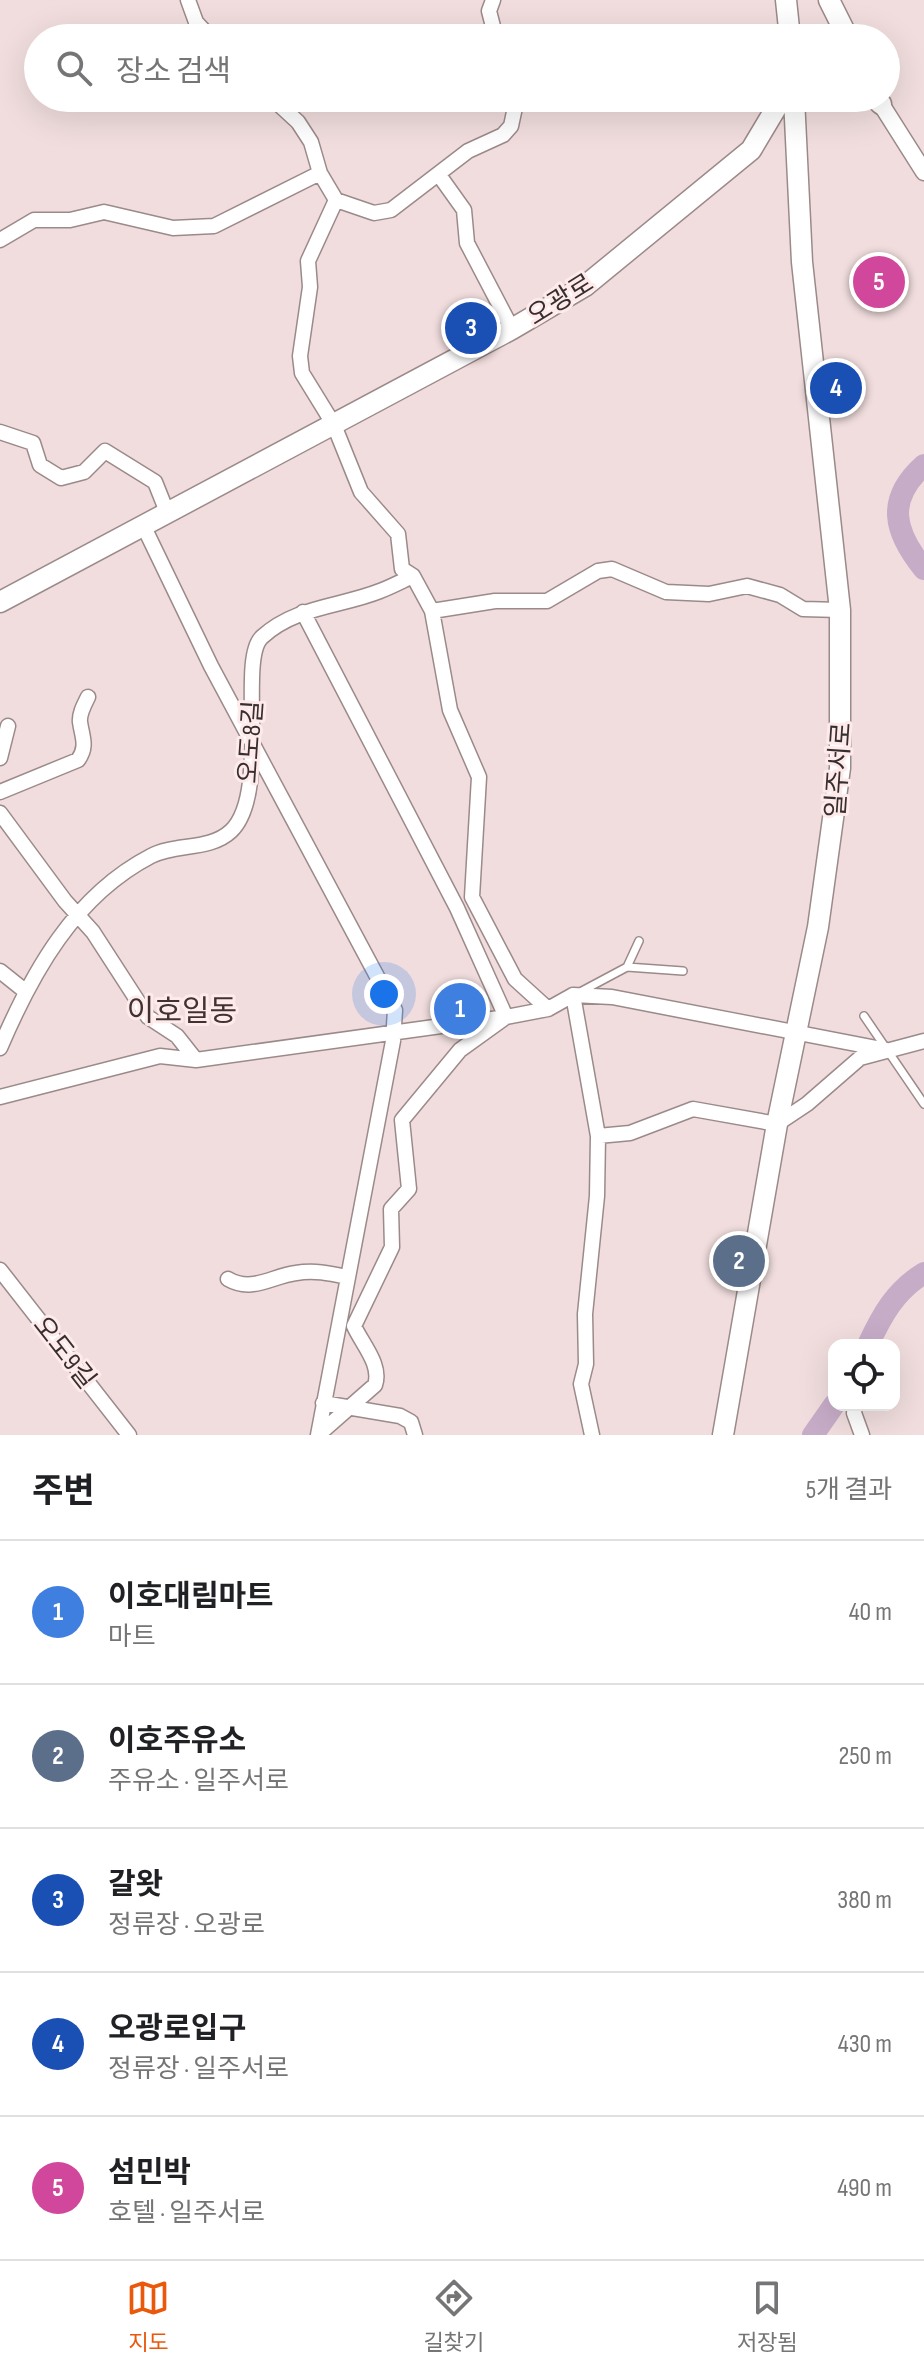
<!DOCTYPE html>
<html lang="ko">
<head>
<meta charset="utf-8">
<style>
  :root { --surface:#fff; --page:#f6f6f6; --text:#202124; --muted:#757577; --line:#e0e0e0; --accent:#ea580c }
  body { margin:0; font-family:"Sofia Sans Condensed","Noto Sans KR",sans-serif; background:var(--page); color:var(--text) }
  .controls { position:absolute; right:24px; bottom:24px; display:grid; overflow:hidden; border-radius:16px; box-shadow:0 8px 32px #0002 }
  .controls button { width:72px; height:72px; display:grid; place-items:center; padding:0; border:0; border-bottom:2px solid var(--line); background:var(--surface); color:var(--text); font:40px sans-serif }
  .you { position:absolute; left:384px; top:994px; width:28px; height:28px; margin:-20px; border:6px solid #fff; border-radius:50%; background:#1a73e8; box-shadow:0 0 0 12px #1a73e833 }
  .badge { display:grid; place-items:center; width:52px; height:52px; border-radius:50%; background:var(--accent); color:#fff; font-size:26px; font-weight:700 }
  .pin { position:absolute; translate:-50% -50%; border:4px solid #fff; box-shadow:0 2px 8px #0006 }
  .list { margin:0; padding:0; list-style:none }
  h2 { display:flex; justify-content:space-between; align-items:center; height:104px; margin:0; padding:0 32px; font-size:34px }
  h2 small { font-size:26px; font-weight:400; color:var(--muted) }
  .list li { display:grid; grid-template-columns:52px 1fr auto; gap:24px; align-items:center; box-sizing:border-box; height:144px; padding:0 32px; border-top:2px solid var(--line) }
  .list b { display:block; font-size:30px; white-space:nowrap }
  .list p { margin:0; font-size:26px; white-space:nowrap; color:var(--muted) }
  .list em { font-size:26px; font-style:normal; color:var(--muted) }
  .icon { flex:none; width:44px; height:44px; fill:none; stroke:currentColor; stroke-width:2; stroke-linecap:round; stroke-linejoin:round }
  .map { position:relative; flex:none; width:924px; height:1435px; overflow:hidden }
  .search { position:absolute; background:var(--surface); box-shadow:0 8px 32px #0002; left:24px; right:24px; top:24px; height:88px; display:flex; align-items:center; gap:20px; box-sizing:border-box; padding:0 28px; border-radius:44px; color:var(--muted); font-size:30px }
  .sheet { height:824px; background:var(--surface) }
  nav { display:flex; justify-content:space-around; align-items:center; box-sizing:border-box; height:112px; border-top:2px solid var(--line); background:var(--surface); font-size:22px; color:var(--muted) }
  nav a { display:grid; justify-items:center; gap:4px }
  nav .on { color:var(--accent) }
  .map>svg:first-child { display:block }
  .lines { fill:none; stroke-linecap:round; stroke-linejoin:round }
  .river { stroke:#c7acc7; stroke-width:22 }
  .service-casing { stroke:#9c8a8a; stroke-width:10 }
  .minor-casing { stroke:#9c8a8a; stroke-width:17 }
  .tertiary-casing { stroke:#9c8a8a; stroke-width:19 }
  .secondary-casing { stroke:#9c8a8a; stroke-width:23 }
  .service { stroke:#fff; stroke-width:7 }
  .minor { stroke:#fff; stroke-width:14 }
  .tertiary { stroke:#fff; stroke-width:16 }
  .secondary { stroke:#fff; stroke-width:20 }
  .labels { text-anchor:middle; stroke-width:6; stroke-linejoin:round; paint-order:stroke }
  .street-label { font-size:26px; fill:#372f2f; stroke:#feeaea }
  .quarter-label { font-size:30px; fill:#413232; stroke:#feeaea }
</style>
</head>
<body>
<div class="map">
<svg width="924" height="1435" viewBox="0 0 924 1435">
  <rect width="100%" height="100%" fill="#f1dddd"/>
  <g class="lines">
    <!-- river -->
    <path class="river" d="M924 465C885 500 894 532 924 569
      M868 1345C882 1315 895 1291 924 1273
      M813 1435 834 1405"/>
    <!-- service casing -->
    <g class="service-casing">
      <path id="service" d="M627 967 639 941
        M582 991 627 967 683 971
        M864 1016 924 1104"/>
    </g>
    <!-- minor casing -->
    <g class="minor-casing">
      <path id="minor" d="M188 0 196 22 211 38
        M493 0 489 11 496 38
        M272 98 298 122 311 142 320 173 336 200
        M439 175 464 210 467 243 512 329
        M336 200 308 261 310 287 300 356 302 373 334 425 361 492 398 534 402 569 413 576 432 611 450 710 479 777 472 897 515 979 548 1009
        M336 200 374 213 391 210 468 151 503 135 511 126 517 98
        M0 240 34 220H70L104 212 173 228 214 226 320 173
        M0 432 33 443 40 465 61 478 84 472 105 451 155 482 167 512
        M143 525 211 666 395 1010 393 1041 318 1435
        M432 611 495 601H547L598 571 612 569 666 592 709 594 747 586 780 595 803 609 840 610
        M303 612 457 908 506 1017 460 1050 402 1120 409 1189 391 1209 392 1247 354 1326C362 1344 382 1365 375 1385L318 1435
        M0 758 8 726
        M0 792 78 760C88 746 82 737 80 722 79 714 84 705 88 697
        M0 813 65 901 93 932 148 1017 177 1036 196 1060 506 1017 548 1009 573 995 612 997 887 1050
        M0 971 25 991
        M573 995 598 1136 597 1196 585 1314 586 1364 581 1384 592 1435
        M0 1048C32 973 74 896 151 856 175 843 210 851 231 831 271 793 237 659 262 637 296 606 340 607 380 591 391 587 402 581 413 576
        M0 1097 160 1056 196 1060
        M598 1136 630 1133 693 1109 777 1124 807 1104 860 1058 924 1041
        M0 1270 129 1435
        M228 1279C252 1293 272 1276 296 1273 314 1270 329 1273 346 1277
        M323 1403 400 1416 411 1422 415 1435
        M855 1405 854 1413 862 1435"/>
    </g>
    <!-- tertiary casing -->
    <g class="tertiary-casing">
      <path id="tertiary" d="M881 104 924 172"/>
    </g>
    <!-- secondary casing -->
    <g class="secondary-casing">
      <path id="secondary" d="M786 0 790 38
        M829 0 848 38
        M875 98 881 104
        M0 602 512 329 585 286 751 150 782 98
        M723 1435 777 1124 818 927 840 768V610L802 262 794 98"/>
    </g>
    <!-- service -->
    <use href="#service" class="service"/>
    <!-- minor -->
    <use href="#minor" class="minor"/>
    <!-- tertiary -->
    <use href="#tertiary" class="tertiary"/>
    <!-- secondary -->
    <use href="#secondary" class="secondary"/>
  </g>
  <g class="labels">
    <!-- street labels -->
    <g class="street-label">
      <text transform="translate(560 299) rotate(-32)" y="9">오광로</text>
      <text transform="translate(250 742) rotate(-86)" y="9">오도8길</text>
      <text transform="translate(838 770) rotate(-86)" y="9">일주서로</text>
      <text transform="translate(65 1352) rotate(52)" y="9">오도9길</text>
    </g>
    <!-- quarter labels -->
    <g class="quarter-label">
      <text x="182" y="1021">이호일동</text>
    </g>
  </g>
</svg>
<div class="controls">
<button><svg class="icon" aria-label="locate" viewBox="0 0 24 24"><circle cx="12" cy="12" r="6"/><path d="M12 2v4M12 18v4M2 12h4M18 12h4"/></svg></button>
</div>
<div class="you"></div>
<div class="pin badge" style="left:460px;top:1009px;background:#3f7fe0">1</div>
<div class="pin badge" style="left:739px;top:1261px;background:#5c6f8a">2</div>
<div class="pin badge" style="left:471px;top:328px;background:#1a4fb4">3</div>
<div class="pin badge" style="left:836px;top:388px;background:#1a4fb4">4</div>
<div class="pin badge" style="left:879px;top:282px;background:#d1479c">5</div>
<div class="search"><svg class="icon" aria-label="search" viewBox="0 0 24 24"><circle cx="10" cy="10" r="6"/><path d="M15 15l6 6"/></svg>장소 검색</div>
</div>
<section class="sheet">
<h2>주변<small>5개 결과</small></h2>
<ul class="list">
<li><span class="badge" style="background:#3f7fe0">1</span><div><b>이호대림마트</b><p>마트</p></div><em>40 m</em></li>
<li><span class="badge" style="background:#5c6f8a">2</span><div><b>이호주유소</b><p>주유소 · 일주서로</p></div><em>250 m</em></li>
<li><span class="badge" style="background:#1a4fb4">3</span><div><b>갈왓</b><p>정류장 · 오광로</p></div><em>380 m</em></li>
<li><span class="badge" style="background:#1a4fb4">4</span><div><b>오광로입구</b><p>정류장 · 일주서로</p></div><em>430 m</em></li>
<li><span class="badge" style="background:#d1479c">5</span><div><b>섬민박</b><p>호텔 · 일주서로</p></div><em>490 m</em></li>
</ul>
</section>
<nav>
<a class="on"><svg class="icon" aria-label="map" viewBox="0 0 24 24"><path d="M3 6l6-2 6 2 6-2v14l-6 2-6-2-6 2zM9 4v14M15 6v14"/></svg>지도</a>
<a><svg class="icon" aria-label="directions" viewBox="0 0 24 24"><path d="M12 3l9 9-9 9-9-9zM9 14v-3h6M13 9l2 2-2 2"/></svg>길찾기</a>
<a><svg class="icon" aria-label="saved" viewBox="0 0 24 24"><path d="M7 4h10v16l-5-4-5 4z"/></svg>저장됨</a>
</nav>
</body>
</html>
